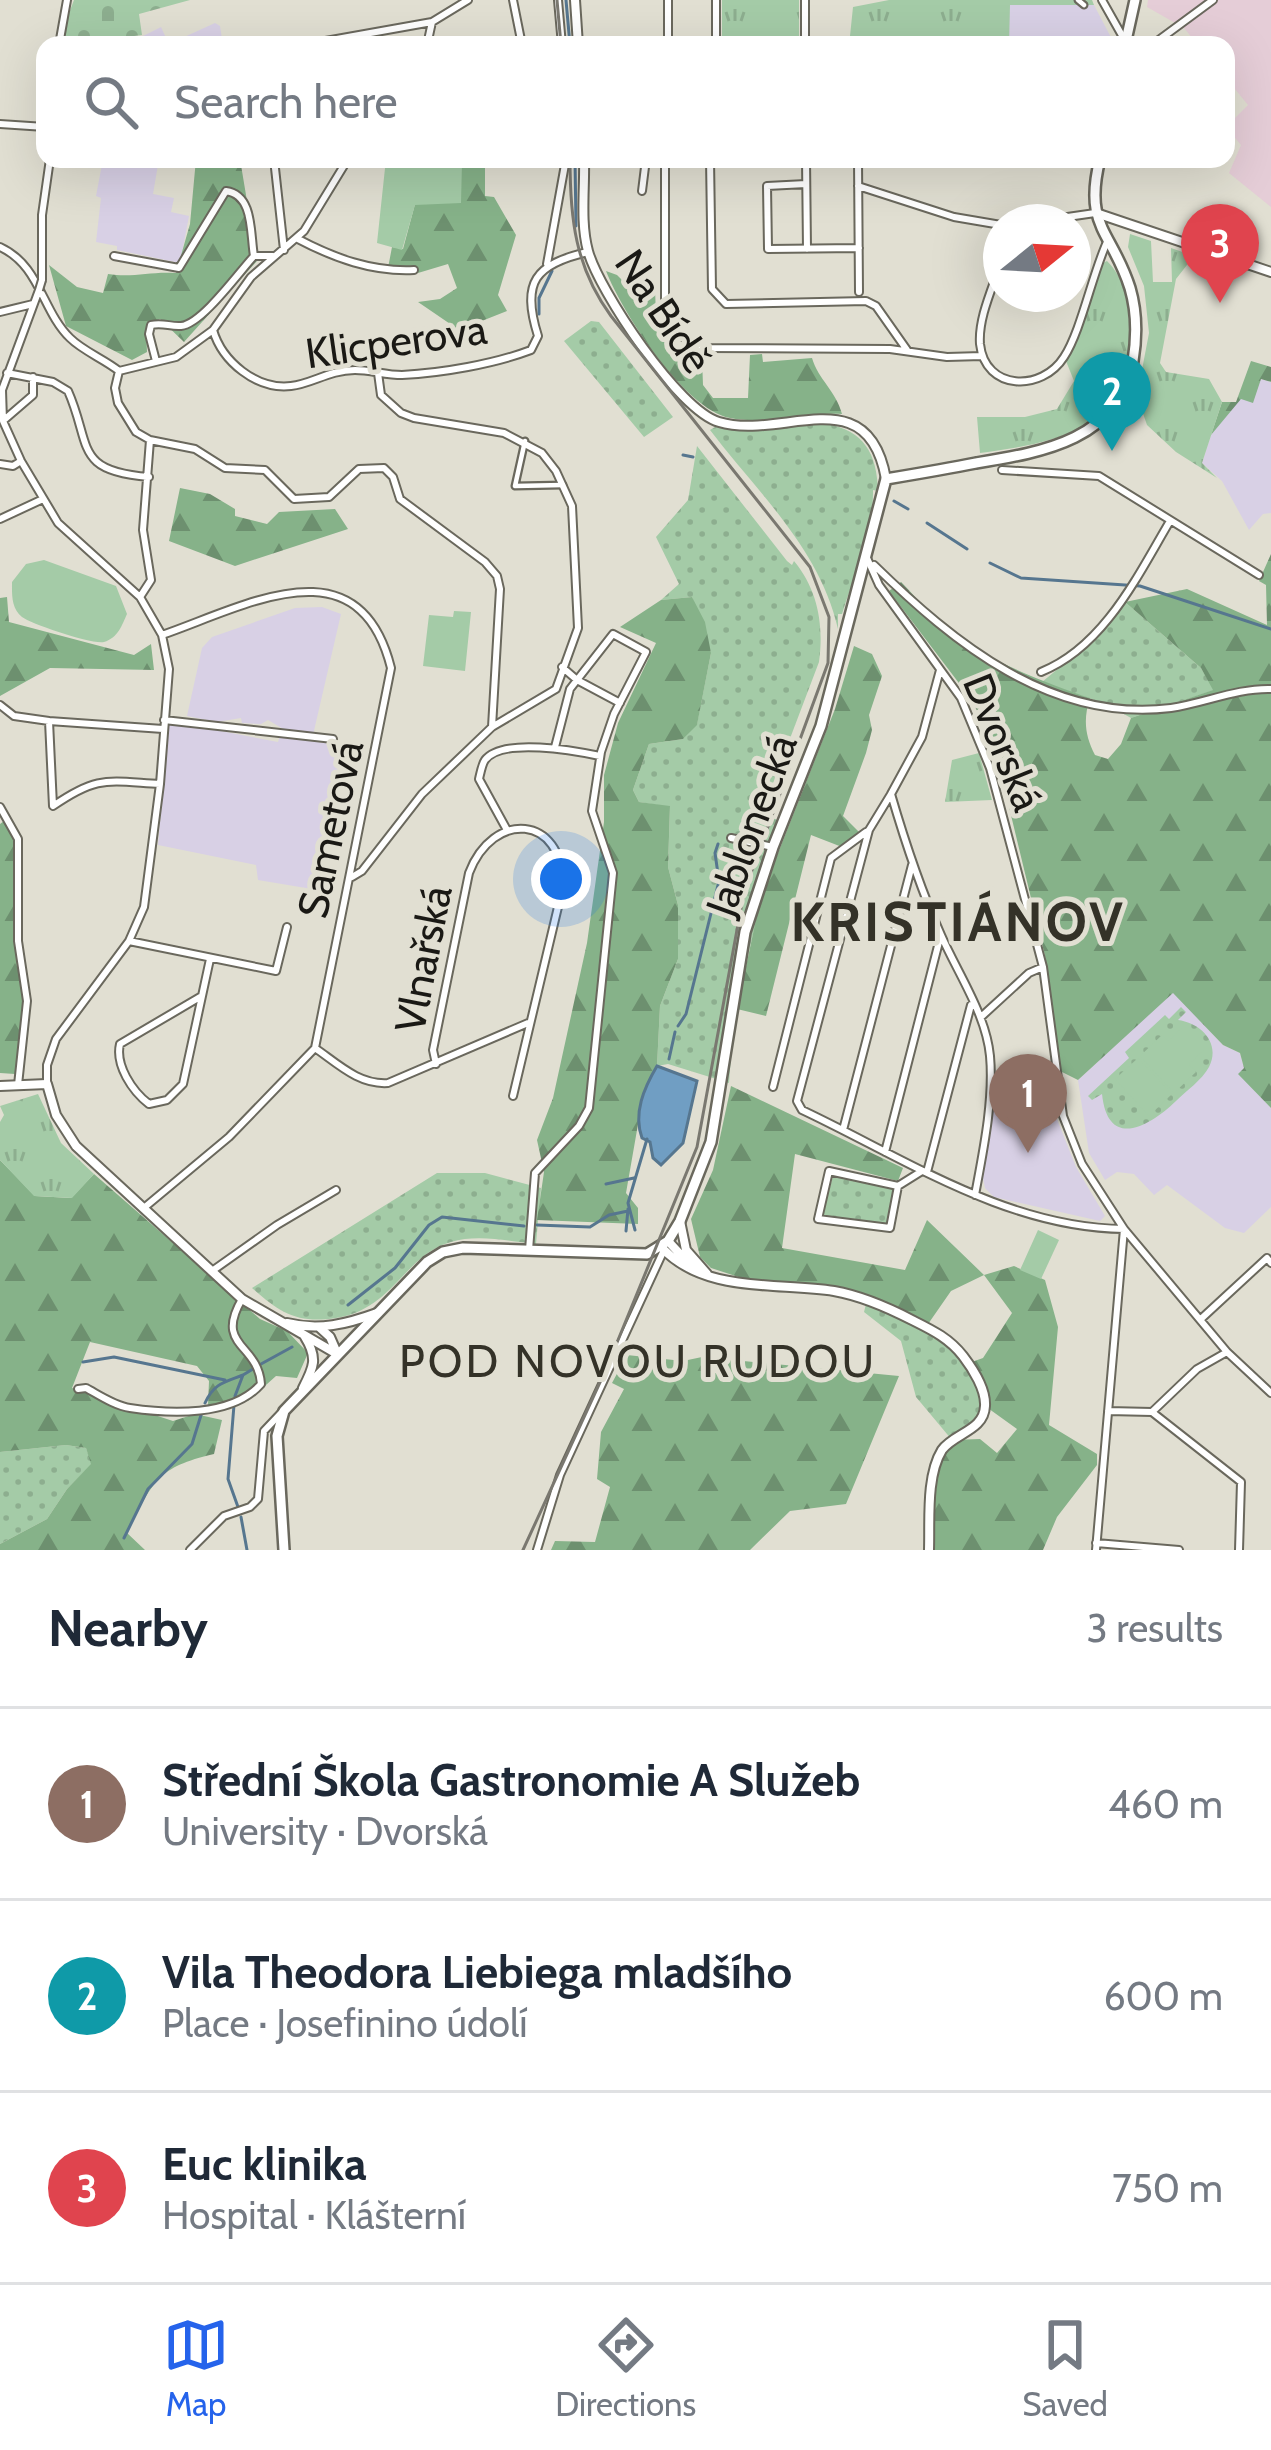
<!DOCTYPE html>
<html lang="en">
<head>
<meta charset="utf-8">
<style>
  :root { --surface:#fff; --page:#f6f6f7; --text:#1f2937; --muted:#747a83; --line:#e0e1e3; --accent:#2563eb }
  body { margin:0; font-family:Cabin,sans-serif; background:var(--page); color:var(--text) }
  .compass { position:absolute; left:983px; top:204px; width:108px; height:108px; border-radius:50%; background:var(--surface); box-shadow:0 12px 48px #0002; rotate:72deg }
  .you { position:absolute; left:561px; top:879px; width:42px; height:42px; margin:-30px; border:9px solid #fff; border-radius:50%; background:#1a73e8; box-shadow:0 0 0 18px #1a73e833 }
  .badge { display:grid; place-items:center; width:78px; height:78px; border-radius:50%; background:var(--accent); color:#fff; font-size:39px; font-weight:700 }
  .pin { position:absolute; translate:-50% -99px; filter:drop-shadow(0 3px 6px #0008) }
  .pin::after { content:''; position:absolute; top:63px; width:42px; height:36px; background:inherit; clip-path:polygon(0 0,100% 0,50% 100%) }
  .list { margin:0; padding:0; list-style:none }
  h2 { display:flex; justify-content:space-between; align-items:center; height:156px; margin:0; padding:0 48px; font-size:51px }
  h2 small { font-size:39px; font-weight:400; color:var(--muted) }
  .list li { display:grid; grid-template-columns:78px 1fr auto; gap:36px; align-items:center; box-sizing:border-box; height:192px; padding:0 48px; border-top:3px solid var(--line) }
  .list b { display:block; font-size:45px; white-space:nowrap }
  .list p { margin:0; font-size:39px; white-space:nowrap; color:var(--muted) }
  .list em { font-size:39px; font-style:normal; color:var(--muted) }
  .icon { flex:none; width:66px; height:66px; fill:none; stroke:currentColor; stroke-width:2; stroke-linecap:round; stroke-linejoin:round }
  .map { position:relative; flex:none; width:1271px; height:1550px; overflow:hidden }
  .search { position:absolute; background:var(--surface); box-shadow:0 12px 48px #0002; left:36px; right:36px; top:36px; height:132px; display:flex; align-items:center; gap:30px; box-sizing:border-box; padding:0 42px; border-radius:24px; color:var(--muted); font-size:45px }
  .sheet { height:732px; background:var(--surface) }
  nav { display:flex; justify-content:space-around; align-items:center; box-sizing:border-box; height:168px; border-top:3px solid var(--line); background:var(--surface); font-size:33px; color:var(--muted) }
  nav a { display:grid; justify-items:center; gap:6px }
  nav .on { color:var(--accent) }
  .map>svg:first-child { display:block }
  .education { fill:#d8d0e5 }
  .medical { fill:#e5cdd7 }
  .grass { fill:url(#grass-dots) }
  .forest { fill:url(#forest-firs) }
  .cemetery { fill:url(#cemetery-stones) }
  .park { fill:url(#park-tufts) }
  .pitch { fill:#a4cba7 }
  .water { fill:#709ec3; stroke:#56768f; stroke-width:3 }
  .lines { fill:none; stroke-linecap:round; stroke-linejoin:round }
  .stream { stroke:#56768f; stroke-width:3 }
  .pedestrian-casing { stroke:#6a685d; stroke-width:9 }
  .minor-casing { stroke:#6a685d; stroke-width:10 }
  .tertiary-casing { stroke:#6a685d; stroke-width:12 }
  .secondary-casing { stroke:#6a685d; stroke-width:14 }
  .pedestrian { stroke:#fff; stroke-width:4.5 }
  .minor { stroke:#fff; stroke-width:6 }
  .tertiary { stroke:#fff; stroke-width:8 }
  .secondary { stroke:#fff; stroke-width:9 }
  .tram { stroke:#7a7870; stroke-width:3 }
  .minor-bridge-casing { stroke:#6a685d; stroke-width:10; stroke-linecap:butt }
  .minor-bridge { stroke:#fff; stroke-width:6 }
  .labels { text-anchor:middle; stroke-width:10; stroke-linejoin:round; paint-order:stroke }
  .street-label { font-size:42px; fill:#1a1915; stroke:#e1dfd2 }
  .neighbourhood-label { font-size:45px; letter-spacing:3px; fill:#343228; stroke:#e1dfd2 }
  .district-label { font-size:54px; font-weight:bold; letter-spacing:3px; fill:#343228; stroke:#e1dfd2 }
</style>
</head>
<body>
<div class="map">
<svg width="1271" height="1550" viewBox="0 0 1271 1550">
  <defs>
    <pattern id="grass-dots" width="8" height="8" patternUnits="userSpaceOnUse" patternTransform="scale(3)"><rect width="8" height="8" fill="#a4cba7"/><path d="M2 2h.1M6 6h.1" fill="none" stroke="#8dae8f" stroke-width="1.8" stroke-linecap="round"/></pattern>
    <pattern id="forest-firs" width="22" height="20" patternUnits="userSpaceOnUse" patternTransform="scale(3)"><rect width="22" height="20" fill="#86b289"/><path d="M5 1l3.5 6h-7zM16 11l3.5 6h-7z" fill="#6d906f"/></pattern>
    <pattern id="cemetery-stones" width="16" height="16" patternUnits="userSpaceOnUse" patternTransform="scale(3)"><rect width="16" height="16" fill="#a4cba7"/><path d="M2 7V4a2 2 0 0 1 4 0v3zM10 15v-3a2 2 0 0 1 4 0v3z" fill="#8dae8f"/></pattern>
    <pattern id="park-tufts" width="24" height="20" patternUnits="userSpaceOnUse" patternTransform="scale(3)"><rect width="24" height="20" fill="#a4cba7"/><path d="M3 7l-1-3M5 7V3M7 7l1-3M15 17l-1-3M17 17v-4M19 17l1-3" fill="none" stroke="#8dae8f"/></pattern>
  </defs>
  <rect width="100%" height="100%" fill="#e1dfd2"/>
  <!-- education -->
  <path class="education" d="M1009 5H1094L1115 45H1009Z
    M215 23 220 26 223 45H101L100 41 143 36 161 27 167 40 182 38Z
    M103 159H159L153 194 174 198 171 212 189 216 180 263 117 250V246L96 242 101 198 96 196Z
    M1261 379 1271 382V513L1263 514 1249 530 1222 481 1202 463 1211 435 1233 405Z
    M322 607 341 614 313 735 285 730 268 720 261 724 242 723 241 718 217 722 187 716 202 648 212 637 295 608Z
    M174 722 278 742 280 736 343 746 312 889 258 880 256 865 158 845 169 725Z
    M1173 992 1223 1045 1240 1053 1244 1068 1239 1074 1271 1108V1207L1244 1233 1225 1228 1167 1185 1154 1195 1134 1174 1117 1172 1105 1180 1089 1153 1078 1080Z
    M1048 1084 1051 1104 1076 1167 1105 1216 1100 1221 994 1197 985 1188 983 1178 994 1099Z"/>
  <!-- medical -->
  <path class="medical" d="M1148 0H1271V207L1229 173 1241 145 1226 127 1248 105 1226 78V45H1198L1184 28 1147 7Z"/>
  <!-- grass -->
  <path class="grass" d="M591 321 599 322 673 417 644 437 564 341Z
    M826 424C864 430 877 454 878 491L873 490C874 532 854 575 842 614H838V629C820 549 758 493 710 430L715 427 738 430Z
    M697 446 787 561 792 565 794 561C818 590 824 625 819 662L761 815 789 823C756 908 735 992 729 1083L668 1064 657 1066 660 1006 678 959V905L668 867 670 807 639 802 633 790 649 744 683 739 697 724 711 653 692 597 661 600 679 584 656 537 688 500Z
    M1125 602 1201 668 1214 690 1131 718 1106 704 1042 682 1094 639Z
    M1181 1007 1186 1012 1178 1020C1201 1023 1221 1043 1209 1067 1202 1080 1186 1091 1176 1101 1150 1126 1108 1151 1102 1094L1092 1100 1088 1096 1129 1058 1125 1052 1165 1015 1169 1019Z
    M437 1173H485L541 1188 536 1244C509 1241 477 1234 451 1242 404 1255 394 1309 336 1318 298 1324 280 1313 252 1288Z
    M833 1176 897 1187 888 1226 822 1216Z
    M867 1300C922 1319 984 1356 982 1419L952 1440 916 1397 901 1341 864 1312Z
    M66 1445 86 1448 92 1464 67 1489 47 1519 0 1544V1452Z"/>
  <!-- forest -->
  <path class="forest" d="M196 159H240L257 261 184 342 160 319 146 326 147 352 132 360 66 326 49 265 77 287 103 293 108 274C133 278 151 271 176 273L190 224Z
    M462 163 485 166V196L494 197 516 235 498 295 507 311 459 330 418 302 440 299 457 288 448 264 418 273 415 266 388 268 392 247 403 249 415 204Z
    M606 271 617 275 633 291 655 289 656 315 675 342 683 350 702 358 703 385 713 398H748L750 355 762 354 763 362 812 358C818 379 836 391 842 414 806 412 765 425 730 418 684 409 622 312 606 271Z
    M1251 361 1271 367V382L1261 379 1253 403 1241 399 1211 435 1222 402H1236Z
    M180 488 210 494 235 509V516L267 524 279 512 335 509 348 529 235 566 169 541Z
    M1271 554V1108L1238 1074 1244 1068 1240 1053 1223 1045 1173 993 1078 1080 1058 1070 1045 956 1002 778 986 728 971 699 889 591 901 582C914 595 926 610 940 623 977 657 1043 682 1090 698 1083 719 1085 736 1095 755L1108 759 1121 744 1131 718 1213 690 1201 668 1125 602 1187 589 1267 625 1266 585 1259 581Z
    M7 597 9 622 134 655 151 644 154 670 50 668 0 696V598Z
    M692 597 705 622 711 653 697 725 683 739 649 744 633 790 639 802 670 806 668 867 678 905V959L660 1006 657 1066 644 1090 626 1193 638 1208V1224L537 1220 544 1172 537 1140 553 1098 587 943 604 822V775L618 723 656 643 620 627 661 600Z
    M854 646 872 654 882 676 869 715 872 730 866 753 843 816 859 832 842 847 811 835 766 1016 737 1009 761 896 835 709Z
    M4 821 15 839 14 939 24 1005 15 1074 0 1073V824Z
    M731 1086 903 1168 898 1181 795 1154 782 1248 905 1270 927 1220 984 1275 1014 1266 1045 1280 1058 1327 1049 1425 1097 1454V1465L1057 1517 1043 1550H929L938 1462 952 1440 980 1439 997 1453 1017 1429 985 1406 969 1363 983 1358 1012 1313 984 1275 951 1291 926 1327 839 1292 757 1283 711 1268 700 1257 691 1219 713 1170Z
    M0 1160 35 1196 71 1198 94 1174 260 1319 287 1331 308 1353 297 1378 276 1376 248 1401 208 1405 209 1381 197 1366 90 1342 72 1388 173 1421 195 1414 222 1420 214 1454C154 1468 155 1482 126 1532L145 1550H0V1544L47 1519 67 1489 91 1464 86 1448 66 1445 0 1452Z
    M627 1355 683 1361 702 1357 899 1376 846 1504 790 1511 750 1550H551L555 1541 595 1542 610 1487 597 1479 601 1432 624 1389 612 1383Z"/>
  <!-- cemetery -->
  <path class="cemetery" d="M74 0H190L139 14 142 35 65 45 66 21Z"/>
  <!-- park -->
  <path class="park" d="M722 0H799V45H722Z
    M889 0H1092L1094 5H1010L1009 45H844L850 36 853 7Z
    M1130 234 1151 241 1153 282H1172L1171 248 1194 256 1176 279 1160 363 1166 372 1209 379 1222 402 1202 463 1217 478 1176 452 1147 425 1137 396 1149 333 1144 286 1128 247Z
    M1107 261C1124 278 1128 298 1129 321 1137 427 1063 442 980 453L977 417H1025L1057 409 1074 381 1066 361 1103 263Z
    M979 753 992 800 945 802 952 760Z
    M38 1094 61 1143 94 1174 72 1198 34 1196 0 1160V1122L4 1115 0 1106Z"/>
  <!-- pitch -->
  <path class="pitch" d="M386 159H479L477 165 462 163 461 203 415 205 402 250 377 243Z
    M44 560 116 586 127 614C122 625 118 638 104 642 93 645 31 624 22 617 11 608 12 594 12 582L26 564Z
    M454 611 471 612 465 671 423 666 429 615 453 617Z
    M1182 1028 1204 1050 1189 1064 1196 1072 1174 1093 1140 1056 1162 1035 1168 1041Z
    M1138 1058 1172 1094 1149 1116 1115 1079Z
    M1038 1230 1059 1240 1041 1279 1020 1270Z"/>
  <!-- water -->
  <path class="water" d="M657 1066 697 1081 683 1143 661 1165 653 1158 650 1142 642 1138C633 1113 644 1088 657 1066Z"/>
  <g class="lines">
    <!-- stream -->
    <path class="stream" d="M566 0 570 45
      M575 159 576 226
      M539 314V298L552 271
      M683 455 693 457
      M894 501 908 509
      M927 523 967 549
      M990 563 1021 578 1140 586 1271 629
      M678 1026 686 1014 719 881 715 853 718 844
      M669 1059 675 1032
      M606 1184 634 1178
      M537 1225 590 1227 609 1215 628 1211
      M635 1230 628 1203 647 1139
      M626 1231 628 1209
      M348 1305 395 1268 429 1225 442 1217 524 1226
      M83 1362 114 1357 225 1380
      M261 1364 292 1347
      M235 1396 243 1375 253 1369
      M205 1403C214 1383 225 1382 243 1375
      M234 1405 228 1479 238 1507
      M241 1517 247 1550
      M124 1538 148 1489 192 1444 202 1412"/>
    <!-- pedestrian casing -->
    <g class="pedestrian-casing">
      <path id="pedestrian" d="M1078 0 1084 5
        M525 441 515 486 563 485"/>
    </g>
    <!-- minor casing -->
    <g class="minor-casing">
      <path id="minor" d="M513 0 522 45
        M558 0 562 45
        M668 0V45
        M716 0V45
        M805 0V45
        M1102 0 1124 39
        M59 45 67 0
        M303 45 432 22 468 0
        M427 45 432 22
        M1152 45 1213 0
        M0 124 45 127
        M274 159 284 250
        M665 159V313L683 337 704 348 890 349 947 357 982 356
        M710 159 712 289 726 304 866 301 876 306 907 350
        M806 159 807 249
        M858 159 859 292
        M806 184 767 186 768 249 859 248
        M858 186 954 217 1001 225
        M642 191 646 159
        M1033 222 1095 213
        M298 239C334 258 372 272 414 270
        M0 247C40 265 42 311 70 338 83 351 104 359 119 371L176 357 213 330 251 277 304 231 348 159
        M114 256 179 268 226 191C254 195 250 233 254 256H273
        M1001 262C993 287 978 318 980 344 985 391 1042 392 1064 357 1081 331 1092 275 1107 242
        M547 264 566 159
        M42 280V215L50 159
        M39 290 2 390 3 421 21 461 58 523 140 597 162 635 169 669 160 784 144 907 129 941 56 1039 47 1065V1084
        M0 312 33 304
        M213 330C222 361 256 390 291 386 312 384 329 370 355 370 370 370 386 375 402 375 442 373 494 364 531 350L538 336C521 282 535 264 588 252
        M156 361 149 334 151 325C163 322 170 327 181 326 202 324 239 272 254 256
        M119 371 115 388 118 403 136 432 150 440 195 449 225 468 265 470 294 499 329 497 359 469 384 468 393 477 400 499 485 562 497 576 500 589 492 727
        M7 373 53 382 68 391C92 445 73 471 149 477
        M4 420 33 395V377
        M0 464 13 466 21 461
        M1002 470 1099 476 1259 575
        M0 519 43 499
        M867 558 879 585 961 698 990 768 1043 967 1063 1116 1082 1164 1124 1229 1227 1352 1271 1393
        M874 565C954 643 1051 723 1171 708 1205 703 1237 688 1271 689
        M140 597 151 580 143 530 150 440
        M562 667 577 680 620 703
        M940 670 922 737 891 794C905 842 921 890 941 935 958 974 986 1014 990 1056 994 1100 983 1152 975 1195
        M1041 672C1104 647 1138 575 1170 521
        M0 705 14 716 49 721
        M164 720 333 739
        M160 784C107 781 98 775 53 806L49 721 163 729
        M891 794 869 830 797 1101 802 1110C904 1158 1007 1228 1124 1229
        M0 807 18 839V941L27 1001 18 1085
        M507 830 479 779C480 775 482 764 485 760 502 737 576 751 600 756
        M731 838 773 847
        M352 877 362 871 422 794 492 727 556 689 578 628 572 506 556 471 542 453 504 433 414 418 401 413 381 395 378 373
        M129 941 276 971 287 927
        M200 997 120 1044C115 1065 132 1091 149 1104L167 1100 183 1084 210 959
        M981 1017 1029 973 1043 967
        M315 1048C338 1064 359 1085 388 1083L528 1023
        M436 1064 433 1050 469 873C493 810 563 814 563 886L513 1096
        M773 1087 831 858 866 832
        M843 1130 912 865
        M885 1152 940 938
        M927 1172 971 1005
        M898 1186 829 1171 818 1219 890 1228 898 1186 922 1171
        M145 1207 229 1137 315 1048 391 668C359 540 246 606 162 635
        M529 1250 535 1173 579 1126 589 1108 613 873 592 811 601 752 614 714 646 652 613 634 570 689 555 747
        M212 1271 277 1225 336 1190
        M1202 1318 1267 1258 1271 1263
        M78 1389 86 1388C99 1395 115 1406 130 1408 170 1414 232 1417 261 1384 258 1343 214 1347 242 1299
        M1108 1411 1152 1412 1197 1369 1227 1352
        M1152 1412 1241 1482 1239 1550
        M1096 1543 1179 1550
        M190 1550 224 1516 250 1507 258 1499 264 1431 282 1412
        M537 1550 560 1475 664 1250
        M1096 1550 1124 1229"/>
    </g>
    <!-- tertiary casing -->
    <g class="tertiary-casing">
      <path id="tertiary" d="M575 0 578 45
        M584 159C585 188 580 222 588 251 599 291 679 411 719 422 782 441 868 377 886 479
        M1096 213 1271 272
        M0 1086 47 1084 56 1115 76 1146 242 1299 337 1354
        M680 1221 686 1250 707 1274
        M668 1241 691 1266
        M661 1247C705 1294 776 1282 834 1291 862 1296 887 1307 912 1320 932 1330 949 1338 963 1356 973 1369 986 1390 985 1406 984 1431 954 1433 942 1450 926 1476 930 1520 929 1550
        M287 1323C319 1331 347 1324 377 1313
        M319 1327 330 1337 337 1353
        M303 1388C314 1367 318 1358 305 1337"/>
    </g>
    <!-- secondary casing -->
    <g class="secondary-casing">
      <path id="secondary" d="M1125 45 1135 0
        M284 1550 277 1436 284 1411 427 1262 443 1252 463 1248 647 1254 668 1241 680 1221 711 1142 745 932 773 847 821 726 886 479C916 474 946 469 976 463 1043 452 1119 440 1133 361 1137 337 1137 312 1130 288 1112 231 1083 227 1100 159"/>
    </g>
    <!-- pedestrian -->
    <use href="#pedestrian" class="pedestrian"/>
    <!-- minor -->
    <use href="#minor" class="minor"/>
    <!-- tertiary -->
    <use href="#tertiary" class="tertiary"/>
    <!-- secondary -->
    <use href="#secondary" class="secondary"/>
    <!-- tram -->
    <path class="tram" d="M557 0 561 45
      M523 1550 607 1367 697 1147 744 892 828 663 829 617 810 567 611 316C575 267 570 218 570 159"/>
    <!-- minor-bridge casing -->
    <g class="minor-bridge-casing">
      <path id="minor-bridge" d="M39 290 42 280"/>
    </g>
    <!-- minor-bridge -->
    <use href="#minor-bridge" class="minor-bridge"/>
  </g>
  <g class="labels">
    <!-- street labels -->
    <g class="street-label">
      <text transform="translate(664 311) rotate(56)" y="15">Na Bídě</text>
      <text transform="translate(396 341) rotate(-8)" y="15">Klicperova</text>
      <text transform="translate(1003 742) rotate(68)" y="15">Dvorská</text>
      <text transform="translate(751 825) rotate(-70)" y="15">Jablonecká</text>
      <text transform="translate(330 829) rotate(-78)" y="15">Sametová</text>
      <text transform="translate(423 959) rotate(-79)" y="15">Vlnařská</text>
    </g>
    <!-- neighbourhood labels -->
    <g class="neighbourhood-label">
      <text x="638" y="1377">POD NOVOU RUDOU</text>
    </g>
    <!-- district labels -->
    <g class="district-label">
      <text x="958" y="941">KRISTIÁNOV</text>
    </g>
  </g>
</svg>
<svg class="compass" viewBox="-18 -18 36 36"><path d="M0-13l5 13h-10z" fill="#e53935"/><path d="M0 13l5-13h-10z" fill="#747a83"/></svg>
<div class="you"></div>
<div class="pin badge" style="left:1028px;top:1153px;background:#8d6e63">1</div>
<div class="pin badge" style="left:1112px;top:451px;background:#0f9aa8">2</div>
<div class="pin badge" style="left:1220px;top:303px;background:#e0444e">3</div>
<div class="search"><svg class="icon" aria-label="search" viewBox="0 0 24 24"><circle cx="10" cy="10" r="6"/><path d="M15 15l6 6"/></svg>Search here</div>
</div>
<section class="sheet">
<h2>Nearby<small>3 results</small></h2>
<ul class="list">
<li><span class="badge" style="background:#8d6e63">1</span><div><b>Střední Škola Gastronomie A Služeb</b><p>University · Dvorská</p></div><em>460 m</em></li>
<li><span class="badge" style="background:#0f9aa8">2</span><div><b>Vila Theodora Liebiega mladšího</b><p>Place · Josefinino údolí</p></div><em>600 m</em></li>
<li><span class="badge" style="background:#e0444e">3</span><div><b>Euc klinika</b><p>Hospital · Klášterní</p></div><em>750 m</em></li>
</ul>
</section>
<nav>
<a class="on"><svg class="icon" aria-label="map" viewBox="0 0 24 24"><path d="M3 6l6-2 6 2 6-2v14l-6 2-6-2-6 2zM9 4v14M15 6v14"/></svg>Map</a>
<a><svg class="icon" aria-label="directions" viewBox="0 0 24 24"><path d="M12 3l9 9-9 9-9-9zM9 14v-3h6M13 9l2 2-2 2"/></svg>Directions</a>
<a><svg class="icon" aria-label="saved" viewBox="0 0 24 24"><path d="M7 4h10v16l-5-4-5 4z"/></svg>Saved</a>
</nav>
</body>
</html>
